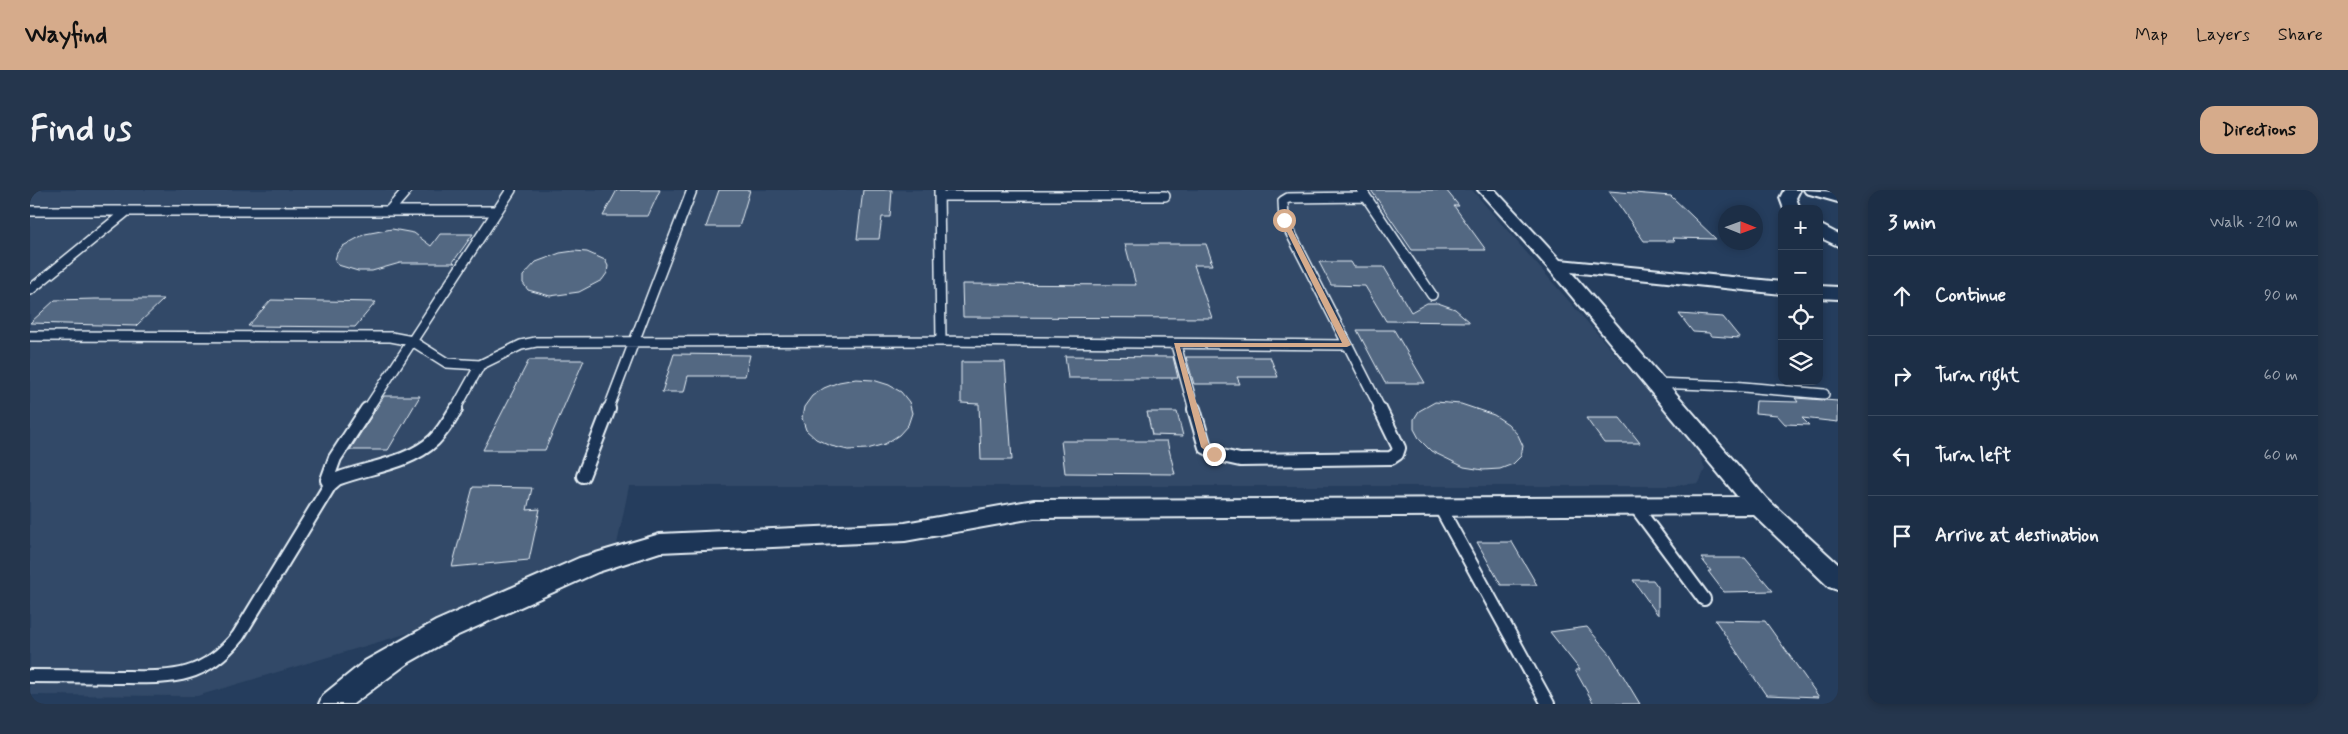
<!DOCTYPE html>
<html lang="en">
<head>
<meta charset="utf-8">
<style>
  :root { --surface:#1c2e46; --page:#25364d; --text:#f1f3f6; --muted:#a0a8b3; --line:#3a4a5f; --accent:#d6ab8b }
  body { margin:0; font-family:Mynerve,sans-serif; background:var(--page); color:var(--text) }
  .controls { position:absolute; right:15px; top:15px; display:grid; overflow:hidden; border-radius:10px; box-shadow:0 2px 8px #0003 }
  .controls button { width:45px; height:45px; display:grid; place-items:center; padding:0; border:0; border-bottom:1px solid var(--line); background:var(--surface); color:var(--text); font:25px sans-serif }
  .compass { position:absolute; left:1688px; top:15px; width:45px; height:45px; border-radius:50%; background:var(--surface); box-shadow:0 2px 8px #0003; rotate:91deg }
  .stop { position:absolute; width:15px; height:15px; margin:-11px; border:4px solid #d6ab8b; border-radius:50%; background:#fff }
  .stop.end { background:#d6ab8b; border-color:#fff; box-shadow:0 1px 5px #0008 }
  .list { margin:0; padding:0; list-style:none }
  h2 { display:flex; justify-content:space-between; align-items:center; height:65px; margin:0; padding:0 20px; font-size:21px }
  h2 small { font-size:16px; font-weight:400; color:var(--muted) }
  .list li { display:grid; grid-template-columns:32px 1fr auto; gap:15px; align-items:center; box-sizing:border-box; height:80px; padding:0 20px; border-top:1px solid var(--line) }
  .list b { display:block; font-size:19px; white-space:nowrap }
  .list em { font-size:16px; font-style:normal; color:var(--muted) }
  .icon { flex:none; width:28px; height:28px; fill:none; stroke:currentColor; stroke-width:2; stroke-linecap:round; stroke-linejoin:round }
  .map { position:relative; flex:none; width:1808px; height:514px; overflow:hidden; border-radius:15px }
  header { display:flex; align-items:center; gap:30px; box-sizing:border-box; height:70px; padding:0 25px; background:var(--accent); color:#111 }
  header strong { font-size:24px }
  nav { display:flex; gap:28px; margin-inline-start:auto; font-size:18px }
  .intro { display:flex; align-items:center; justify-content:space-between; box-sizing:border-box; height:120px; padding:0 30px }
  h1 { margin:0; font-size:35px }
  .button { padding:12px 22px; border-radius:15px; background:var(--accent); color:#111; font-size:18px; font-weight:700 }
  main { display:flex; gap:30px; padding:0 30px }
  aside { flex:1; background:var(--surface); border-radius:15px; box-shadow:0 2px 8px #0003 }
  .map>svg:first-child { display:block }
  .built { fill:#334a68 }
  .building { fill:#536782; stroke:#e8f1f8 }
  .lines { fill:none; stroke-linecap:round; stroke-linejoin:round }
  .service-far1-casing { stroke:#e8f1f8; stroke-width:12 }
  .service-casing { stroke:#e8f1f8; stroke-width:16 }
  .minor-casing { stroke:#e8f1f8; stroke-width:4 }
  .service-far1 { stroke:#1d3557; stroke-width:9 }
  .service { stroke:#1d3557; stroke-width:12 }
  .minor { fill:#1d3557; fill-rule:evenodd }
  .route { fill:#d6ab8b }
</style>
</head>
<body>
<header>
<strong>Wayfind</strong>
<nav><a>Map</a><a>Layers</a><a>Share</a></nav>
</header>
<div class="intro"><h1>Find us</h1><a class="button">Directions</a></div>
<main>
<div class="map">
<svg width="1808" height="514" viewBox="0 0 1808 514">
  <rect width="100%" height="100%" fill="#253d5d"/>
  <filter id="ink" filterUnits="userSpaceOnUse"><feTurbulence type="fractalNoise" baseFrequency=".02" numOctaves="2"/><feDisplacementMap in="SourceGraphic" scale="10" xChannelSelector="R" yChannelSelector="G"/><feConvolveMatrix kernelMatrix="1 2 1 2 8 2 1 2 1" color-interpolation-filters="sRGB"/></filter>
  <g filter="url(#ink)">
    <!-- built -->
    <path class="built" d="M0 0H1442L1668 259 1675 279 1669 293 1642 296H599L587 354 409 434 167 506 0 505Z"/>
    <!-- building -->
    <path class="building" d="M587 0H630L618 26H573Z
      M689 0H720L709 37H676Z
      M833 0H862L860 27H852L849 49H827Z
      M1341 0H1416L1429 16H1424L1456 60H1382Z
      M1579 1 1641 6 1686 49 1642 48 1645 51H1614Z
      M362 39 384 43 401 56 410 44H443L423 72 425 73H370L342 81H328L308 75 305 70 307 63 313 56 335 44Z
      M1095 54H1176L1182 71 1180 70 1182 75H1164L1182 128 933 127 932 94 1106 95Z
      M544 61 557 62 575 70 578 76 577 83 572 90 549 102 520 106 498 100 493 93V86L506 72 530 63Z
      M1289 72H1321L1324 77H1354L1381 122 1397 113H1408L1425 119 1440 132 1356 131 1335 96 1301 95Z
      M65 109H134L106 136 0 133 25 110Z
      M241 110 294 111 346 112 325 137 218 136Z
      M1649 124 1693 127 1710 148 1681 146 1679 143 1663 142Z
      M1327 140H1364L1395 193H1355Z
      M644 164 720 165 715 186H658L654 202H632Z
      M1035 166 1143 167 1148 188H1038Z
      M1156 167H1240L1248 187H1207L1210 194H1164Z
      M499 170H554L515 260H453Z
      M931 172H975L982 270H951L949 214 931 213Z
      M826 189 843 190 859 195 871 202 879 212 882 223 878 235 869 245 855 254 837 259 818 260 801 256 786 249 776 240 772 228 774 217 782 206 794 198 809 192Z
      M354 206H390L358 260H320Z
      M1765 208 1808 211V232L1772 228 1779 235 1755 234 1747 225 1725 223 1726 211 1768 212Z
      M1405 212 1431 214 1464 225 1478 234 1488 245 1493 256 1491 266 1483 274 1470 279 1453 280 1434 277 1401 261 1390 250 1384 239V229L1389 221Z
      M1117 222H1147L1153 246 1122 245Z
      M1556 228H1590L1610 253H1574Z
      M1031 251H1137L1145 284 1035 283Z
      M443 297 502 298 497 320 510 319 499 370 422 377Z
      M1447 352H1482L1507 395H1471Z
      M1671 368H1715L1743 401 1694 402 1678 381H1681Z
      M1603 390H1623L1628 397V425Z
      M1685 430 1735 431 1789 507 1736 505Z
      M1557 437 1580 464 1610 514H1564L1545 480H1550L1520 442Z"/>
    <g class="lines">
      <!-- service-far1 casing -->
      <g class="service-far1-casing">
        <path id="service-far1" d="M909 0 911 151
          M1332 1 1402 105
          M909 6H1135
          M1336 7 1258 8 1253 11 1254 30 1351 220
          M0 21H467
          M359 21 377 0
          M0 100 97 21
          M0 146 361 147 382 151 417 173 450 175
          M1146 155 1164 220
          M1625 193 1702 196 1794 204
          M337 220 481 0
          M425 220 450 175 491 155 506 152 911 151 1317 155
          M578 220 662 0"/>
      </g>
      <!-- service casing -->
      <g class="service-casing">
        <path id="service" d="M1164 219 1175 257 1192 266 1210 270 1361 268 1367 264 1369 258 1350 219
          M553 286 579 219
          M300 295 297 290 305 268 337 219
          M1605 316 1674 409
          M1410 317 1518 514
          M0 486C28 486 56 486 84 487 138 487 171 492 208 446L300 295 307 289C338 277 379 274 404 250 413 241 420 229 426 219"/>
      </g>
      <!-- minor casing -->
      <g class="minor-casing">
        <path id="minor" d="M1448 0H1465L1530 70 1752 92V104L1541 82 1737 309 1808 374V400L1799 397 1723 324 1004 328 875 351 630 362 568 382 426 446 378 473 323 514H289L293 505 335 471 406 431 549 368 630 344 875 333 1004 310 1708 307 1519 79Z
          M1754 0H1770L1766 8 1770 19H1754L1750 8Z
          M1774 0 1808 2V12L1776 3Z
          M1789 34 1808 44V56L1789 47Z
          M1789 96 1808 97V109L1789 108Z"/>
      </g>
      <!-- service-far1 -->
      <use href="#service-far1" class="service-far1"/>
      <!-- service -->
      <use href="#service" class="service"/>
      <!-- minor -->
      <use href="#minor" class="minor"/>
    </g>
  </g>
  <!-- route -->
  <path class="route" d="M1254 28 1257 30 1321 155 1317 157H1150L1179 256 1188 264 1181 266 1171 257 1144 153H1312L1251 30Z"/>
</svg>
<div class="controls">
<button>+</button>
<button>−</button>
<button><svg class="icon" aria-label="locate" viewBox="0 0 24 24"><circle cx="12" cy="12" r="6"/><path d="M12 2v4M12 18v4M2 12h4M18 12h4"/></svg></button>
<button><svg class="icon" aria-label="layers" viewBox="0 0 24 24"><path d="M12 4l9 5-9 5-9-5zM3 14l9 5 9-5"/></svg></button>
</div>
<svg class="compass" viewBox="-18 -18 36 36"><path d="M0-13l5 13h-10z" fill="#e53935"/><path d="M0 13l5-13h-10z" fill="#a0a8b3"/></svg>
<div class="stop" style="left:1254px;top:30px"></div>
<div class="stop end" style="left:1184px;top:264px"></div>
</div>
<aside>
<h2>3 min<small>Walk · 210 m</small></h2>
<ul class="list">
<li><svg class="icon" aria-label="ahead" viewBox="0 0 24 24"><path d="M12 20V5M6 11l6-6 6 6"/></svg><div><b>Continue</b></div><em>90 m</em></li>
<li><svg class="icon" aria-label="right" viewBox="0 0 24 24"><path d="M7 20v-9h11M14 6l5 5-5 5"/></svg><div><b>Turn right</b></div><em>60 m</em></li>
<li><svg class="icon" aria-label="left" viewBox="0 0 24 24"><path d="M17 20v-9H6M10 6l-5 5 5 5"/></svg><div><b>Turn left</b></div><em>60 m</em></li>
<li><svg class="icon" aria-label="arrive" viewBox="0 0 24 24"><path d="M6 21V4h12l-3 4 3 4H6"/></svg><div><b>Arrive at destination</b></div></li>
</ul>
</aside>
</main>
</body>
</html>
